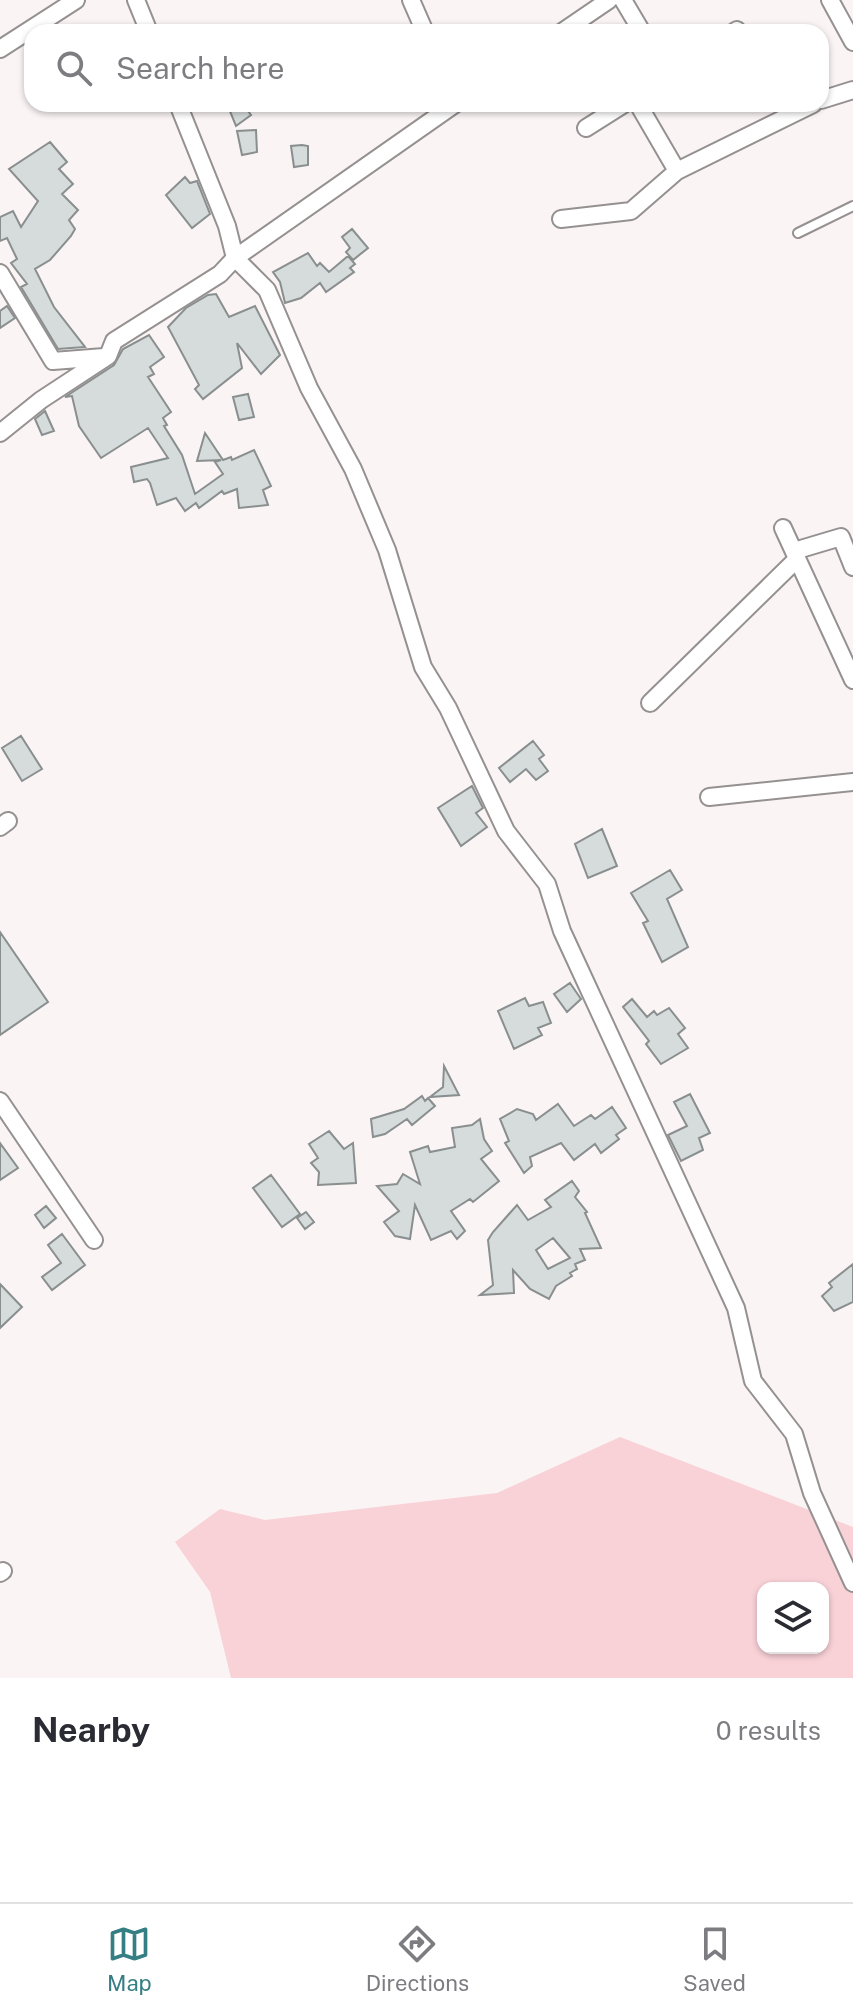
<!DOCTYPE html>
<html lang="en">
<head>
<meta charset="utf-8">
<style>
  :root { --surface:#fff; --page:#f7f7f7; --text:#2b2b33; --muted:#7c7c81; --line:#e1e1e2; --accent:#357e83 }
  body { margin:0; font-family:"Public Sans",sans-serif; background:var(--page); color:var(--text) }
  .controls { position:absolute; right:24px; bottom:24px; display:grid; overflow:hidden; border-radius:16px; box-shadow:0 2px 6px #0004 }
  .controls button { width:72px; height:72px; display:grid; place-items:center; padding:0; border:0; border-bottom:2px solid var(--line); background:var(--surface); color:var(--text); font:40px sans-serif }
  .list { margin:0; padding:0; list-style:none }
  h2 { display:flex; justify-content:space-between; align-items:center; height:104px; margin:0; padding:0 32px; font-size:34px }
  h2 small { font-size:26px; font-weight:400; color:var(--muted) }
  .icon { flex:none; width:44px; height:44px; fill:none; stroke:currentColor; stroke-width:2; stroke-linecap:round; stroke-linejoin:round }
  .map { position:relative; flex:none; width:853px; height:1678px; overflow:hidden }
  .search { position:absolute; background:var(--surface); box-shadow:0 2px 6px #0004; left:24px; right:24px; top:24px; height:88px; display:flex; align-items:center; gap:20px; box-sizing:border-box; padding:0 28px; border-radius:24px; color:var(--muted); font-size:30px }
  .sheet { height:224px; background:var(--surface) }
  nav { display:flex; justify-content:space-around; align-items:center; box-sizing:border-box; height:112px; border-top:2px solid var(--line); background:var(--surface); font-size:22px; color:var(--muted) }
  nav a { display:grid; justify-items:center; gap:4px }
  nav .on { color:var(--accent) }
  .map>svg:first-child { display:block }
  .green { fill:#f9d2d8; fill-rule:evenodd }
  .building { fill:#d6dbdc; stroke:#898e8e; stroke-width:2; fill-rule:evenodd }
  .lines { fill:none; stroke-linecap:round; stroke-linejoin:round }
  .lane-casing { stroke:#969191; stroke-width:12 }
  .street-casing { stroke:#969191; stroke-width:20 }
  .lane { stroke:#fff; stroke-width:8 }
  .street { stroke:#fff; stroke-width:16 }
</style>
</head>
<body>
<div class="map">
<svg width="853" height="1678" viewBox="0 0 853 1678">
  <rect width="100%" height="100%" fill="#faf4f5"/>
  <!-- green -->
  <path class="green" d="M620 1437 853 1527V1678H231L210 1592 175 1542 220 1509 265 1520 497 1493ZM763 1588H823V1648H763Z"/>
  <!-- building -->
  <path class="building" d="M227 104H243L251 115 236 126Z
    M256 130 257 152 242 155 237 131Z
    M50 142 67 162 59 169 73 184 62 194 78 210 69 220 75 229 71 236 50 260 35 269 54 307 85 347 58 349 21 287 27 284 11 263 17 259 7 238 0 241V217L13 211 21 227 38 201 9 169Z
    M302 145 308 146V165L294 167 291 146Z
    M185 177 190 183 197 181 210 214 192 228 166 195Z
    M352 229 368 248 353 260 346 252 350 248 342 237Z
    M308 253 317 266 320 263 329 272 348 256 355 264 350 268 354 272 326 292 320 283 301 298 285 303 280 282 273 272Z
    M216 294 229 317 255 306 280 355 261 374 237 343 242 368 203 399 195 389 199 385 168 327 186 308 208 295Z
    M7 306 15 318 0 328V311Z
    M149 335 164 357 150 367 154 374 148 377 171 412 163 418 167 425 164 426 182 455 195 494 223 474 215 462 221 460 197 461 205 433 223 460 231 457 232 460 254 450 271 486 263 490 268 505 239 508 237 489 224 494 222 491 199 508 196 503 185 511 176 498 157 505 150 483 147 479 134 482 131 467 168 458 148 428 101 458 79 426 72 396 65 397 114 365 123 349Z
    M248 394 254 417 239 420 233 397Z
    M45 411 54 431 42 435 35 419Z
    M21 736 42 769 22 781 2 748Z
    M533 741 544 755 539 759 548 771 536 780 526 769 510 782 499 768Z
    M472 786 483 808 476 813 487 827 461 846 438 808Z
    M602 829 617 866 588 878 575 844Z
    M670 870 682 890 667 899 688 947 662 962 643 923 648 921 631 893Z
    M0 932 48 1002 0 1035Z
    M570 983 581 999 567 1012 554 994Z
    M525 998 529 1006 543 1002 551 1023 538 1028 542 1035 514 1049 498 1011Z
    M632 999 647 1017 654 1011 657 1015 669 1008 685 1028 678 1034 688 1048 661 1064 646 1044 649 1041 623 1007Z
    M444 1066 459 1095 430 1097 443 1087Z
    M690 1094 710 1133 699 1138 703 1150 681 1161 668 1135 687 1126 674 1102Z
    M422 1096 425 1101 428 1098 435 1106 412 1125 407 1119 385 1134 373 1137 371 1119 404 1109Z
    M558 1104 574 1126 591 1115 595 1119 612 1107 626 1128 616 1135 619 1139 601 1153 595 1144 574 1160 561 1143 530 1157 532 1166 524 1173 505 1143 509 1141 500 1119 517 1109 533 1114 536 1120Z
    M480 1119 484 1139 492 1151 481 1159 499 1181 473 1202 470 1199 451 1211 465 1231 457 1239 451 1231 431 1240 415 1205 410 1239 395 1236 384 1222 399 1211 377 1186 397 1184 403 1174 420 1184 410 1152 428 1146 430 1152 455 1147 452 1128 472 1125Z
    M329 1131 344 1149 353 1143 356 1183 318 1185 319 1172 311 1163 318 1158 309 1144Z
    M0 1143 18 1168 0 1180Z
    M271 1175 300 1214 282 1227 253 1188Z
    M572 1181 579 1191 575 1197 587 1212 585 1213 601 1248 580 1249 585 1260 575 1264 577 1269 570 1273 572 1276 556 1286 549 1299 530 1289 513 1270 514 1293 480 1295 493 1285 488 1240 493 1232 517 1205 528 1220 551 1207 545 1200ZM553 1238 570 1258 548 1269 536 1250Z
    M46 1206 56 1218 44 1228 35 1215Z
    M306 1212 314 1222 305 1229 297 1218Z
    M62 1234 85 1265 52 1290 42 1277 61 1263 48 1245Z
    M853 1264V1302L834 1311 822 1296 832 1287 829 1283Z
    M0 1284 22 1307 0 1328Z"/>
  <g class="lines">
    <!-- lane casing -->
    <g class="lane-casing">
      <path id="lane" d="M798 233 853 206"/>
    </g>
    <!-- street casing -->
    <g class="street-casing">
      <path id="street" d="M136 0 149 32
        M411 0 425 32
        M623 0 642 32
        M830 0 853 42
        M562 32 609 0
        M734 32 737 30
        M0 49 76 0
        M821 100 853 90
        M178 104 227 226 235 258 267 290 309 388 353 469 387 550 423 667 448 708 506 831 547 884 562 931 736 1308 753 1381 794 1434 812 1493 853 1583
        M638 104 677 171
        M586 128 624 104
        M561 219 631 211 677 171 813 104
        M0 273 53 361 104 357
        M0 433 41 400 108 356 114 341 220 274 235 258 455 104
        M783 528 853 680
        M794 551 841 537 853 567
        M650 703 797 559
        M709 797 853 782
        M0 827 8 821
        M0 1101 94 1240
        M0 1573 3 1571"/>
    </g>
    <!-- lane -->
    <use href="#lane" class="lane"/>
    <!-- street -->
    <use href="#street" class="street"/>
  </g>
</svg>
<div class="controls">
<button><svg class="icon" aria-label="layers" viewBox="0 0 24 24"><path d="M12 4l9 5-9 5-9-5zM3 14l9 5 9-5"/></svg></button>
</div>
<div class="search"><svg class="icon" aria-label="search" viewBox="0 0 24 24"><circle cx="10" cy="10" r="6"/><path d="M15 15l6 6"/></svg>Search here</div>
</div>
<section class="sheet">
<h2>Nearby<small>0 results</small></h2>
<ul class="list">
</ul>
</section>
<nav>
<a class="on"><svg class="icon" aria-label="map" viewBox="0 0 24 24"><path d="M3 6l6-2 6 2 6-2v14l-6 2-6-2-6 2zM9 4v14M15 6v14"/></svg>Map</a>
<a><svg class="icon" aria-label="directions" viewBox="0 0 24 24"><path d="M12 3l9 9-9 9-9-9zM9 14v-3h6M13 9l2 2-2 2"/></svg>Directions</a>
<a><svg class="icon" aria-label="saved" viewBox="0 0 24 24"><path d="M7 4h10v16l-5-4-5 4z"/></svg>Saved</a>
</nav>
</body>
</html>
